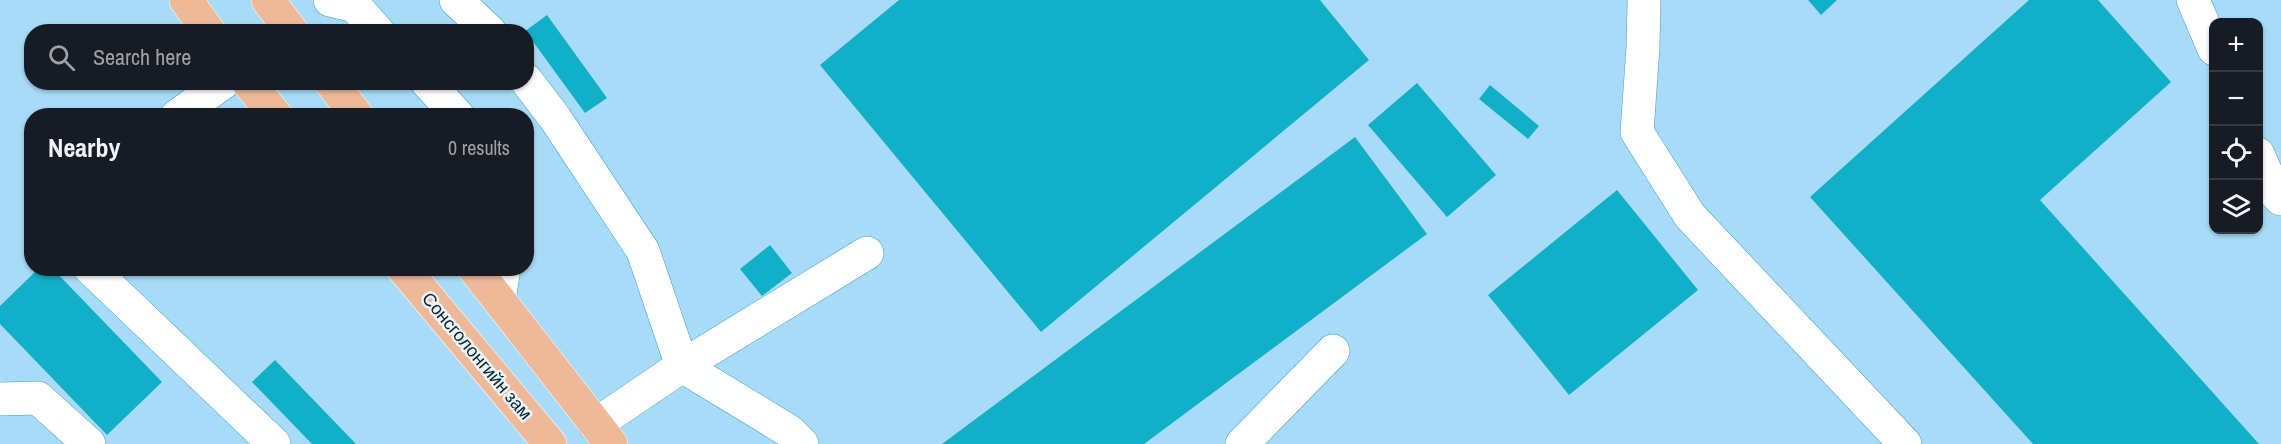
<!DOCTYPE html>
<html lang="en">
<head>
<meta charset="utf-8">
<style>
  :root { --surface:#171b24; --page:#242831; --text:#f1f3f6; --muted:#9ea1a6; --line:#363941 }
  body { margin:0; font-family:"Archivo Narrow",sans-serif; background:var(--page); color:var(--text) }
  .controls { position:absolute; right:18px; top:18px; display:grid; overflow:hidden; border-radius:12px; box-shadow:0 2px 4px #0004 }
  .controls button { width:54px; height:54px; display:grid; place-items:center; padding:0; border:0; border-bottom:2px solid var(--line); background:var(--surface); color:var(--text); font:30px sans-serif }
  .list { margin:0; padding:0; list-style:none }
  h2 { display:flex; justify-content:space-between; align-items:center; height:78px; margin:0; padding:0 24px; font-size:26px }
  h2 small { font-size:20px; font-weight:400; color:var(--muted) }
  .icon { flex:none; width:33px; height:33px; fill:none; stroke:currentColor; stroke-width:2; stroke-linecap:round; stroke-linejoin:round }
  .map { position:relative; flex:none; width:2281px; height:444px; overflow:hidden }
  .search { position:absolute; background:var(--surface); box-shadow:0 2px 4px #0004; left:24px; top:24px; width:510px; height:66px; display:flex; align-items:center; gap:15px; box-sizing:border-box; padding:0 21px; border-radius:24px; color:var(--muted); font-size:22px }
  .panel { position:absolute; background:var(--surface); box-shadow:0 2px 4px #0004; left:24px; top:108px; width:510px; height:168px; border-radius:24px }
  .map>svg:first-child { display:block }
  .building { fill:#11b0c8 }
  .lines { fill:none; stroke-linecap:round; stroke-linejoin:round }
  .minor-casing { stroke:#409fcb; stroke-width:34 }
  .major-casing { stroke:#fff; stroke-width:34 }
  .minor { stroke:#fff; stroke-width:33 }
  .major { stroke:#edb999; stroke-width:33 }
  .labels { text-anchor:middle; stroke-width:5; stroke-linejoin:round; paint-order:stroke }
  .street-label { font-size:18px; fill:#052331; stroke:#edf5fa }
</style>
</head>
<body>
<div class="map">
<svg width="2281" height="444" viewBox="0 0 2281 444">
  <rect width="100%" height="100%" fill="#a8dbf7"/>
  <!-- building -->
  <path class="building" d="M899 0H1320L1369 60 1041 332 820 65Z
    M1808 0H1837L1821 15Z
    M2029 0H2098L2171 82 2040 200 2259 444H2033L1810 197Z
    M547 15 607 98 585 113 526 32H524Z
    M1417 83 1496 175 1447 217 1368 125Z
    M1490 85 1539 126 1528 139 1479 99Z
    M1355 137 1427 234 1144 444H942Z
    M1617 190 1698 290 1569 395 1488 295Z
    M770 245 792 273 762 296 740 269Z
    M39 268H52L162 382 107 435 0 324V306Z
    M275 360 356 444H312L252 382Z"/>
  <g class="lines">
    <!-- minor casing -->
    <g class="minor-casing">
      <path id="minor" d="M330 0 355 6 378 32
        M456 0 490 32
        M1644 0 1643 47 1637 132 1690 216 1905 444
        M2193 0 2214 49
        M526 80 555 118 643 251 682 366 789 431 802 444
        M427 82 458 116
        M177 116 224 82
        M2258 154 2275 193 2281 199
        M90 268 274 444
        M499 300 504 268
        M0 399 38 398 89 444
        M595 425 682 366 867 253
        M1242 444 1333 351"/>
    </g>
    <!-- major casing -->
    <g class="major-casing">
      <path id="major" d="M186 0 209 32
        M268 0 292 32
        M248 82 276 116
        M331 82 357 116
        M403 268 550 444
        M474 268 611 444"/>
    </g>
    <!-- minor -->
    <use href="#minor" class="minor"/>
    <!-- major -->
    <use href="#major" class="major"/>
  </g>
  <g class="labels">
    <!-- street labels -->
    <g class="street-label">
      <text transform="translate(477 356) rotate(50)" y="6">Сонсголонгийн зам</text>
    </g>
  </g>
</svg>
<div class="controls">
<button>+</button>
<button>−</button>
<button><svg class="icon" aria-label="locate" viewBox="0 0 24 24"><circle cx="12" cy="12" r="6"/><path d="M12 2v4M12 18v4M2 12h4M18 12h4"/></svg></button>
<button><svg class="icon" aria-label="layers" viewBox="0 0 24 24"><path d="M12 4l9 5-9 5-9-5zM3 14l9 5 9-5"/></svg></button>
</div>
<div class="search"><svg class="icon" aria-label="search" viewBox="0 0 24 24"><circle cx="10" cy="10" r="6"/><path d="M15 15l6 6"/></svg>Search here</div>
<section class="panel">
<h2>Nearby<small>0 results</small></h2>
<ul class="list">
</ul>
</section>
</div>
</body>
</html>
